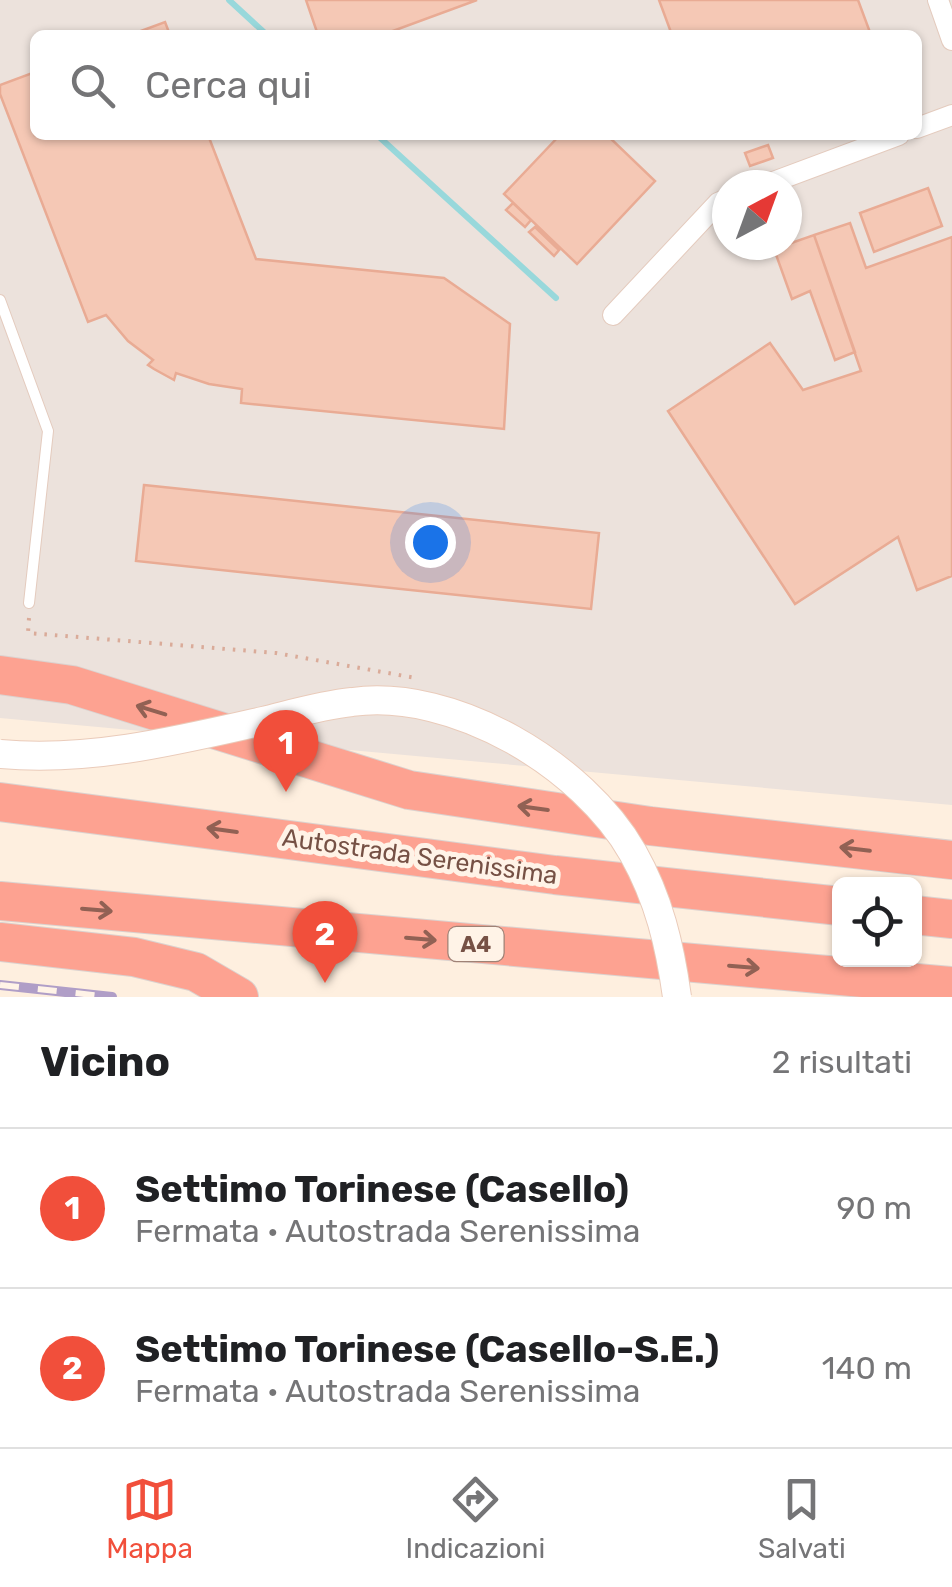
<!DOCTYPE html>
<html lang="it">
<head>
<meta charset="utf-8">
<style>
  :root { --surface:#fff; --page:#f6f6f6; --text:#202124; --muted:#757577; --line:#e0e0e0; --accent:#f14f3b }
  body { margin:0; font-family:Rubik,sans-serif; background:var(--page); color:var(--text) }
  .controls { position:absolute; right:30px; bottom:30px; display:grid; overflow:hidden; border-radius:15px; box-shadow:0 2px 8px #0004 }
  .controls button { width:90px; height:90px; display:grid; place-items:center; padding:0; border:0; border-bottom:2px solid var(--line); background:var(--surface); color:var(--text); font:50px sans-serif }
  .compass { position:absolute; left:712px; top:170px; width:90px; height:90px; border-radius:50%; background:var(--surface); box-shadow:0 2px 8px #0004; rotate:41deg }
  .you { position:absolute; left:430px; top:542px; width:35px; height:35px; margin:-25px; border:8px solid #fff; border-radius:50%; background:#1a73e8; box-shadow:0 0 0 15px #1a73e833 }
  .badge { display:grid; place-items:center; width:65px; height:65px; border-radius:50%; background:var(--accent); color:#fff; font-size:32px; font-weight:700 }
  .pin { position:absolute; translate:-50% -82px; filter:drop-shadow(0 2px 5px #0008) }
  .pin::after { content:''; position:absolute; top:52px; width:35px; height:30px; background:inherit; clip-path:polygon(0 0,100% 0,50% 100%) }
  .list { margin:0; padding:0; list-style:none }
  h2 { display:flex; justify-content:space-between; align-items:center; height:130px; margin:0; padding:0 40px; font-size:42px }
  h2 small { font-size:32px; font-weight:400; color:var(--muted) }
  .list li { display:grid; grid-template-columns:65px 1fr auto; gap:30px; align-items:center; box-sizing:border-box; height:160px; padding:0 40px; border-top:2px solid var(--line) }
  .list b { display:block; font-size:38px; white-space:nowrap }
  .list p { margin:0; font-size:32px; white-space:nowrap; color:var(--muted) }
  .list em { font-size:32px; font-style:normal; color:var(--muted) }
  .icon { flex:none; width:55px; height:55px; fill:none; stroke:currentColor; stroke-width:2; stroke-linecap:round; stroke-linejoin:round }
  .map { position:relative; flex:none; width:952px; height:997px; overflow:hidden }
  .search { position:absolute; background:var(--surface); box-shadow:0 2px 8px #0004; left:30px; right:30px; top:30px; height:110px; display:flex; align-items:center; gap:25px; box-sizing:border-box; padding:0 35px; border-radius:15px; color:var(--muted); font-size:38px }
  .sheet { height:450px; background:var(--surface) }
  nav { display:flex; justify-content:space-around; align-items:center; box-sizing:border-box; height:140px; border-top:2px solid var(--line); background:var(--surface); font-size:28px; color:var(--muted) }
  nav a { display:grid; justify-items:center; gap:5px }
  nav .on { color:var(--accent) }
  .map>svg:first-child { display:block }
  .industrial { fill:#ece2dc; fill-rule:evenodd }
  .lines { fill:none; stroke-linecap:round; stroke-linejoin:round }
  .stream { stroke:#98d8db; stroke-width:6 }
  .building { fill:#f5c8b5; stroke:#e9ab94; stroke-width:2.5 }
  .lane-casing { stroke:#e4cbbe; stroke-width:12 }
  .street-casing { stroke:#e4cbbe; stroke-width:22 }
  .highway-casing { stroke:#dbd2cf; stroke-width:40 }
  .path { stroke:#daab99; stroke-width:4; stroke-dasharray:2.5 8; stroke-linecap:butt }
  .lane { stroke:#fff; stroke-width:10 }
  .street { stroke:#fff; stroke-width:20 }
  .highway { stroke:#fda291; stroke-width:38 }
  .rail-casing { stroke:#b09ec7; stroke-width:10 }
  .rail { stroke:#fff3e7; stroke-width:6; stroke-dasharray:19; stroke-linecap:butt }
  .secondary-bridge-casing { stroke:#eacbba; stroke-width:30; stroke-linecap:butt }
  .secondary-bridge { stroke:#fff; stroke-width:28 }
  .oneway { stroke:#916154 }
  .labels { text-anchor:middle; stroke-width:10; stroke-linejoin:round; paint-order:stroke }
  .shield { fill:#fff3e7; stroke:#9f8276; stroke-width:2.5 }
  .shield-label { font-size:22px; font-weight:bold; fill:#765145 }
  .street-label { font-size:25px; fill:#765145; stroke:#fff3e7 }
</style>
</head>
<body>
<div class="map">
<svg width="952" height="997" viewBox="0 0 952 997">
  <rect width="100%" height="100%" fill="#feefdf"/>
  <!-- industrial -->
  <path class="industrial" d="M0 0H952V805L0 718ZM35 35H917V135H35ZM727 185H787V245H727Z"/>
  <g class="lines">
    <!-- stream -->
    <path class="stream" d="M229 0 267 35
      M377 135 556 298"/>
  </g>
  <!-- building -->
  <path class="building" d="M306 0H477L382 35H318Z
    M659 0H858L871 35H672Z
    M165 22 170 35H130Z
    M35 72V135H208L256 259 444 278 510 324 504 429 241 403 242 389 209 384 176 373 174 380 154 369 148 365 153 360 128 341 106 315 88 322 0 94V85Z
    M560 135H607L655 181 577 264 504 194Z
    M768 145 773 158 750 166 745 153Z
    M928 188 942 226 874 252 860 213Z
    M513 203 531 220 525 227 506 210Z
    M850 223 866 268 952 237V576L917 590 898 537 795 604 668 411 770 343 803 390 861 371 814 235Z
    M535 227 559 250 554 256 529 232Z
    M814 235 855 352 835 360 810 291 792 299 774 249Z
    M144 485 599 533 591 609 136 561Z"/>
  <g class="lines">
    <!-- lane casing -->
    <g class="lane-casing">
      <path id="lane" d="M0 300 48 431 29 603"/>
    </g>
    <!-- street casing -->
    <g class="street-casing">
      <path id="street" d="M938 0 952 40
        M917 128 952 115
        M765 185 899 135
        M613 315 718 203 727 199"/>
    </g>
    <!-- highway casing -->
    <g class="highway-casing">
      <path id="highway" d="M0 675 72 685 409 790 650 826 952 860
        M0 802 555 875 840 906
        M0 901 952 986
        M914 915 952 919
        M0 942 134 957 196 972 239 997"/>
    </g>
    <!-- path -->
    <path class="path" d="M29 618 28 633 276 653 416 678"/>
    <!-- lane -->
    <use href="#lane" class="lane"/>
    <!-- street -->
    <use href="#street" class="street"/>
    <!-- highway -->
    <use href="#highway" class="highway"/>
    <!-- rail casing -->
    <g class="rail-casing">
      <path id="rail" d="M0 985 112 997"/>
    </g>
    <!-- rail -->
    <use href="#rail" class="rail"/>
    <!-- secondary-bridge casing -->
    <g class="secondary-bridge-casing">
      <path id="secondary-bridge" d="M0 754C89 762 176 741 263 721 292 714 322 705 352 702 454 688 583 765 633 853 659 899 670 946 677 997"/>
    </g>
    <!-- secondary-bridge -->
    <use href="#secondary-bridge" class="secondary-bridge"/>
  </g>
  <!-- one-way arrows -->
  <defs><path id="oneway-shaft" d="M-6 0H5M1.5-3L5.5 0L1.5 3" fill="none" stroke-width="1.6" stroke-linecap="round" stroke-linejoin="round" transform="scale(2.5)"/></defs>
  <g class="oneway">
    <use href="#oneway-shaft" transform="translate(151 710) rotate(-163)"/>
    <use href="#oneway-shaft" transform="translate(533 808) rotate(-172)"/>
    <use href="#oneway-shaft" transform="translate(222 830) rotate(-172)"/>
    <use href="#oneway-shaft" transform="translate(855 849) rotate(-173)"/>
    <use href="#oneway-shaft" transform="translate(97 910) rotate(5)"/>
    <use href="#oneway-shaft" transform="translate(421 939) rotate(5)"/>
    <use href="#oneway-shaft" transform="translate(744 967) rotate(5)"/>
  </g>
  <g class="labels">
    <!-- shield labels -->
    <rect class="shield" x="448.5" y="927" width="55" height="34" rx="8"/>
    <g class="shield-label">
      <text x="476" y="952">A4</text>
    </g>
    <!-- street labels -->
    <g class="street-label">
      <text transform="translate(420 856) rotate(8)" y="9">Autostrada Serenissima</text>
    </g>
  </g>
</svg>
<div class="controls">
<button><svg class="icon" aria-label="locate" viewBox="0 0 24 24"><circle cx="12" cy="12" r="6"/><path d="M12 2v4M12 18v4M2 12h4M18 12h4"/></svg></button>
</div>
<svg class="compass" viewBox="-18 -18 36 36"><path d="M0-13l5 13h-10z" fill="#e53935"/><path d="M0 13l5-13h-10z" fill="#757577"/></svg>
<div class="you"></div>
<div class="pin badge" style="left:286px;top:792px">1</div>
<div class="pin badge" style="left:325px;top:983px">2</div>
<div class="search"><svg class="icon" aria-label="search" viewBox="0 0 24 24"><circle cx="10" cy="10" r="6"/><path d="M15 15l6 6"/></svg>Cerca qui</div>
</div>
<section class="sheet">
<h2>Vicino<small>2 risultati</small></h2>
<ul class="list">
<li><span class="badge">1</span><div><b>Settimo Torinese (Casello)</b><p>Fermata · Autostrada Serenissima</p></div><em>90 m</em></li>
<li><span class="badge">2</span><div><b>Settimo Torinese (Casello-S.E.)</b><p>Fermata · Autostrada Serenissima</p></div><em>140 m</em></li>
</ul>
</section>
<nav>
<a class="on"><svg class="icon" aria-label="map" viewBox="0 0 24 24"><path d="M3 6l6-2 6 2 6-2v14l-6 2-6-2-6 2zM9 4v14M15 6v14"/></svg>Mappa</a>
<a><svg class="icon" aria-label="directions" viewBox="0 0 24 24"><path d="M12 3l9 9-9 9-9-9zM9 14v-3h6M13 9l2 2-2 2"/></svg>Indicazioni</a>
<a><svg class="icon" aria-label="saved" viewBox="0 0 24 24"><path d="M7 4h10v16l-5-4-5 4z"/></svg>Salvati</a>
</nav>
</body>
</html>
